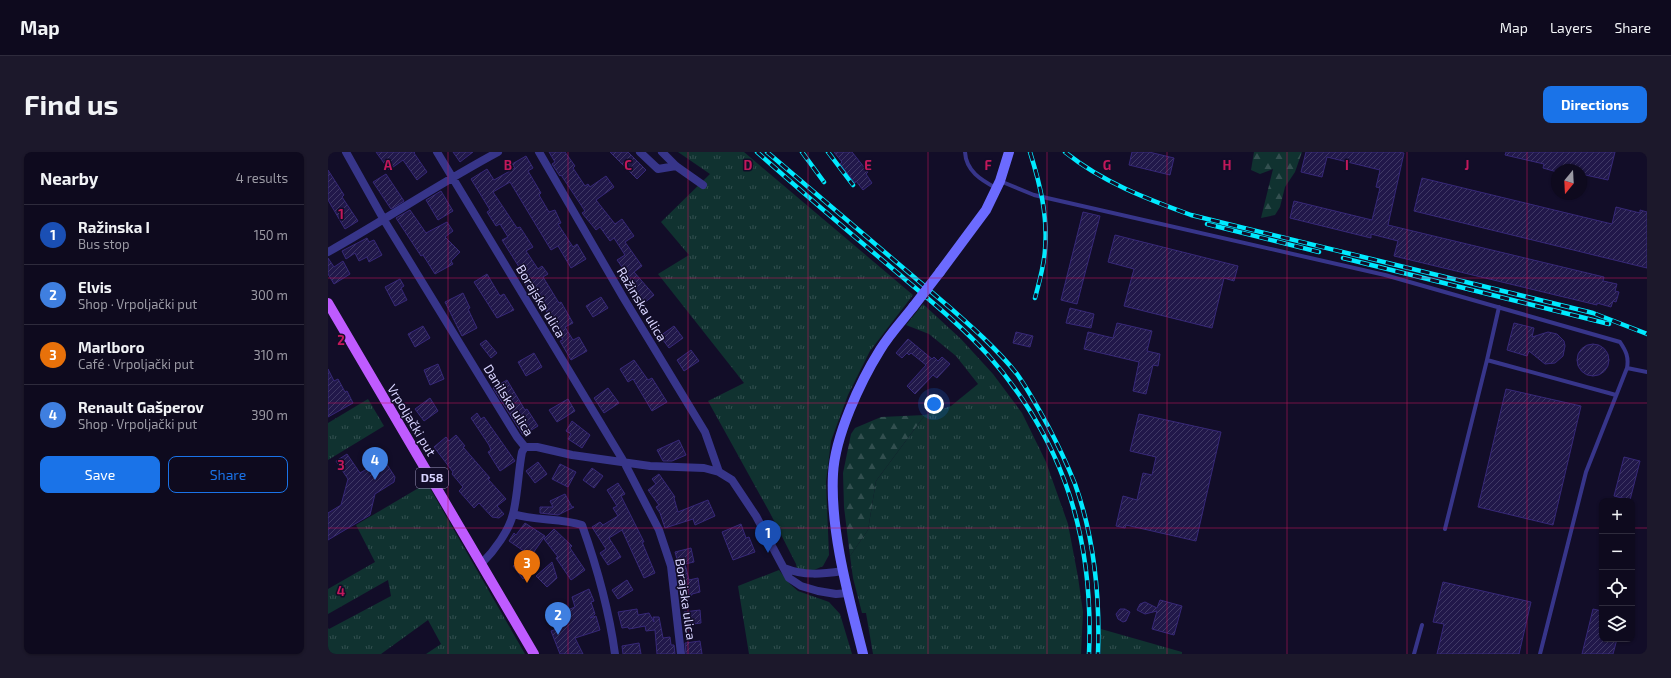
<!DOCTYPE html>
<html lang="en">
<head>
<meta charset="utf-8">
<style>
  :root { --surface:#0e0a1e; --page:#1c182b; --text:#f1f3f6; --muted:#9b9aa4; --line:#2e2b3c; --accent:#1a73e8 }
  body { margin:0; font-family:"Exo 2",sans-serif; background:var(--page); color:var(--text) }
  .controls { position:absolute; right:12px; bottom:12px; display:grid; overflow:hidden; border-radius:8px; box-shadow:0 1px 3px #0004 }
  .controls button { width:36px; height:36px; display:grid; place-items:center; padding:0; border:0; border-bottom:1px solid var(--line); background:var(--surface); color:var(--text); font:20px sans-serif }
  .compass { position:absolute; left:1223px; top:12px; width:36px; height:36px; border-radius:50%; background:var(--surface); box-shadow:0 1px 3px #0004; rotate:198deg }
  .you { position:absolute; left:606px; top:252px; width:14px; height:14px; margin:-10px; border:3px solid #fff; border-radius:50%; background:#1a73e8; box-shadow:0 0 0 6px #1a73e833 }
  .badge { display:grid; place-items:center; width:26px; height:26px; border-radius:50%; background:var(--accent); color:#fff; font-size:13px; font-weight:700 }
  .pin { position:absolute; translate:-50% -33px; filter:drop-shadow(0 1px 2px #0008) }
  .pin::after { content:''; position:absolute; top:21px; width:14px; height:12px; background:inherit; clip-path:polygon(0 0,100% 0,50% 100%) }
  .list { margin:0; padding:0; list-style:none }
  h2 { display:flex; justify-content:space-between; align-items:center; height:52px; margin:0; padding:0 16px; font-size:17px }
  h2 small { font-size:13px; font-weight:400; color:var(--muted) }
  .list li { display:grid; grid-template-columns:26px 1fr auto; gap:12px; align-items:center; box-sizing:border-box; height:60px; padding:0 16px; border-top:1px solid var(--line) }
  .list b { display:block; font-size:15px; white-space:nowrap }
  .list p { margin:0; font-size:13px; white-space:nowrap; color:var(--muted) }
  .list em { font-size:13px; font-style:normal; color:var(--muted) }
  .actions { display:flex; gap:8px; padding:12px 16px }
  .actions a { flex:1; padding:9px 0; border:1px solid var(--accent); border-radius:8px; text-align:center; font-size:14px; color:var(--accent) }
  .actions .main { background:var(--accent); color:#fff }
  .icon { flex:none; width:22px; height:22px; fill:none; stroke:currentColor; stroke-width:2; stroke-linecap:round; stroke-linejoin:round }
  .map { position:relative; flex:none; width:1319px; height:502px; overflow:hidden; border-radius:8px }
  header { display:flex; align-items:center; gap:24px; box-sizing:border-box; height:56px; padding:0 20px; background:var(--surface); border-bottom:1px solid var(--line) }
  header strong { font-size:19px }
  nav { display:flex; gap:22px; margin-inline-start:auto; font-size:14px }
  .intro { display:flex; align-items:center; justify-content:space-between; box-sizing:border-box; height:96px; padding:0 24px }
  h1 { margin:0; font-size:28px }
  .button { padding:10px 18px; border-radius:8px; background:var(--accent); color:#fff; font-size:14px; font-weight:700 }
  main { display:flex; gap:24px; padding:0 24px }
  aside { flex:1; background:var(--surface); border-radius:8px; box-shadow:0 1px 3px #0004 }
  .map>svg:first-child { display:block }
  .grass { fill:url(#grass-tufts) }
  .forest { fill:url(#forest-firs) }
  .building { fill:url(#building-hatch); stroke:#372878 }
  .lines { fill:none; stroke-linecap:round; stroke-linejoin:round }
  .lane { stroke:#37358a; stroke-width:4 }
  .street { stroke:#37358a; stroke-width:8 }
  .secondary { stroke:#6c6bff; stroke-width:10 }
  .primary { stroke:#bf5bff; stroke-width:10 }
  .rail-casing { stroke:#00eaff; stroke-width:4.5 }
  .rail { stroke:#120d28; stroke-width:3; stroke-dasharray:9; stroke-linecap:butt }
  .secondary-bridge { stroke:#6c6bff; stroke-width:10 }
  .grid { fill:none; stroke:#c2185b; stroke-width:1; stroke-opacity:0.55 }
  .labels { text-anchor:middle; stroke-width:3; stroke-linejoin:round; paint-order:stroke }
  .shield { fill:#120d28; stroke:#9d98be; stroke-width:1 }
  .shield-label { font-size:12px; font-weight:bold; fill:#d8d4ff }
  .street-label { font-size:13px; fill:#d8d4ff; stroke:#120d28 }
  .grid-label { font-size:13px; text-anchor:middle; font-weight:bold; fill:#c2185b; stroke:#120d28; stroke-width:3; stroke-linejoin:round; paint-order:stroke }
</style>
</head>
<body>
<header>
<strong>Map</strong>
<nav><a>Map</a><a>Layers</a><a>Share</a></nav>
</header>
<div class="intro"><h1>Find us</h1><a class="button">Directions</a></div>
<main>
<aside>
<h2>Nearby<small>4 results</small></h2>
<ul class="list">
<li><span class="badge" style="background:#1a4fb4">1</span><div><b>Ražinska I</b><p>Bus stop</p></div><em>150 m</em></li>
<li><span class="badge" style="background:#3f7fe0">2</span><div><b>Elvis</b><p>Shop · Vrpoljački put</p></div><em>300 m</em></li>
<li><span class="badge" style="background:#e8710a">3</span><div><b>Marlboro</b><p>Café · Vrpoljački put</p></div><em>310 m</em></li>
<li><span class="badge" style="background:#3f7fe0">4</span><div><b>Renault Gašperov</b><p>Shop · Vrpoljački put</p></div><em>390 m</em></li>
</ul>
<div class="actions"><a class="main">Save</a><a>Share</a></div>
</aside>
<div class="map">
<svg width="1319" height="502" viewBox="0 0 1319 502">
  <defs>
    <pattern id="grass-tufts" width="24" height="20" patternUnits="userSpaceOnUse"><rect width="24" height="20" fill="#103230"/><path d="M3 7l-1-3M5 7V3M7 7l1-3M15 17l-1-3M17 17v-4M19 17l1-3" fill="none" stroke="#324f4f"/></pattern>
    <pattern id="forest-firs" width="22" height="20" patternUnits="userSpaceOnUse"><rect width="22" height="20" fill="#103230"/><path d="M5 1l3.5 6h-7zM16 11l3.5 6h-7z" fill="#324f4f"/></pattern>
    <pattern id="building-hatch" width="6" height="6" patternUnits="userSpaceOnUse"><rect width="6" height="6" fill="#21184a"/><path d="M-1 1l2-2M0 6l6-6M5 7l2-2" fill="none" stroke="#403965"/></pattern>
  </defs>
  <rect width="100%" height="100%" fill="#120d28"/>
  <!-- grass -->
  <path class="grass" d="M350 0H416L585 143 542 199 520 243 503 289 498 330 501 403 495 414 484 419 469 417 468 412 442 361 380 249 416 231 330 122 361 103 333 70 382 22Z
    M595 152 633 187 665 222 694 261 718 310 740 372 750 425 755 460 753 502H545L538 461H534L525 426 522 404 540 378 548 329 577 290 597 263 623 254 650 232 628 204 601 182 578 173Z
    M40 247 56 274 0 308V271Z
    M99 331 197 502H98L113 492 100 468 53 502H0V476L1 477 63 444 60 428 0 462V437L47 410 28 373Z
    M451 418 462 432 470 439 501 450 512 462 524 502H421L410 434Z
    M773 477 854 500V502H773Z"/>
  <!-- forest -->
  <path class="forest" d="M926 0H974L967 20 957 35 952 55 947 63 933 66 945 17 932 22 923 18Z
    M597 263 548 329 540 378 522 404 516 355 515 321 523 282 527 276 553 265Z"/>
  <!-- building -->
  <path class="building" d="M48 0H87L86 1 99 20 89 28 75 8 61 18Z
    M125 0H145L132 10Z
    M221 0H237L247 14 245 16 257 34 260 32 262 35 278 24 286 35 268 48 287 72 294 67 306 84 297 90 314 114 306 120 326 143 315 152 301 135 306 132 289 108 297 103 286 86 282 89 272 75 268 78 254 61 257 59 233 23 232 24 224 12 227 10Z
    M282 0H300L318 18 309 27Z
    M506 0H524L540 20 538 22 544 31 535 38 528 29 527 31 512 12 514 10Z
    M804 0H821L846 6 842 23 801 13Z
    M978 0H1070L1076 1 1060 73 1276 125 1275 129 1289 132 1287 139 1291 140 1288 150 1285 149 1283 155 1269 151V153L1066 104 1070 89 1043 82V86L962 66 966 49 1044 68 1052 36 1048 35 1052 18 999 5 994 25 973 20Z
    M1178 0H1287L1280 28 1253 22V18H1229V20L1215 16 1216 12 1177 3Z
    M198 4 205 16 200 19 213 41 211 43 221 60 227 58 233 71 230 72 245 95 249 92 258 107 243 116 230 94 223 98 182 30 165 40 189 76 192 75 205 95 198 99 210 117 214 114 220 122 215 125 231 151 233 150 245 171 237 175 245 188 251 185 259 199 243 208 232 189 235 188 216 155 214 156 201 135 200 136 194 128 198 126 174 88 180 85 172 72 168 74 159 60 162 58 143 27 159 17 166 28 187 16 184 12Z
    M0 18 16 43 14 45 30 69 17 77 0 48Z
    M58 22 76 49 63 57 45 30Z
    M1094 26 1284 72 1288 55 1312 61V58L1319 60V116L1086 59Z
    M113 39 125 59 110 68 98 48Z
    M82 58 98 81 119 70 125 79 117 85 132 100 123 109 125 112 107 122 95 103 93 104 68 66Z
    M755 60 772 64 749 152 733 148Z
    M787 83 910 114 906 129 896 126 884 176 796 154 806 117 780 110Z
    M39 86 41 90 46 88 54 103 41 110 39 105 31 109 27 101 18 107 14 99Z
    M0 106 6 115 15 109 22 122 6 132 0 122Z
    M159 122 172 144 176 142 186 158 169 166 146 130Z
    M72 127 76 134 73 136 79 148 67 154 57 135Z
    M135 141 142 156 140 157 149 176 134 184 117 150Z
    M273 145 280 156 265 165 258 154Z
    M742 156 766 162 763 176 738 171Z
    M789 171 824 179 819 199 832 202 830 214 825 213 818 242 805 239 811 210 756 197 760 180 785 186Z
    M1186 171 1206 176 1204 185 1220 180 1229 182 1236 189 1237 194 1235 204 1227 211 1217 212 1201 199 1199 204 1179 198Z
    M95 174 102 186 87 195 80 182Z
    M346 174 355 186 341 196 332 184Z
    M688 180 705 184 702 195 685 191Z
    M580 187 604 207 606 205 610 209 614 205 622 212 609 226 605 223 587 242 579 234 598 213 583 201 581 203 579 201 574 206 568 201Z
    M158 188 169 201 163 206 152 192Z
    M1249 208a16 16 0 1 1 32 0a16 16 0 1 1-32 0Z
    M363 198 371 209 356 219 349 208Z
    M206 201 214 215 198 224 190 210Z
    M306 208 320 228 324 226 339 250 324 259 305 227 300 230 292 217Z
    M110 212 116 227 102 233 96 218Z
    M0 217 6 229 10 227 17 240 19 239 25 251 0 265Z
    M179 228 197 258 199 257 210 274 195 283 165 236Z
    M280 236 291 251 276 261 266 246Z
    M1178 237 1253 254 1225 373 1150 355Z
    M102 246 110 259 96 269 87 257Z
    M240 247 247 259 229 270 221 258Z
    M149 261 153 267 156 265 187 309 172 319 160 300 163 298 161 293 143 266Z
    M811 262 893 280 868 389 798 373 797 376 788 374 795 344 809 348 815 321 824 323 828 305 802 299Z
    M244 269 262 283 254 296 240 287 243 282 238 279Z
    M128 283 137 294 135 295 162 326 160 327 178 347 169 354 176 362 171 366 164 365 151 351 146 356 131 339 135 335 124 322 125 320 106 295 118 285 121 289Z
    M351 288 358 303 344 309H335L329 298Z
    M19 302 32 321 52 309 58 311 67 325 66 330 47 342 42 363 0 388V361L13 353 20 327 8 309Z
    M1296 305 1312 309 1302 348 1286 344Z
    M210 310 219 322 207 331 198 319Z
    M232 312 248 320 240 335 224 327Z
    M264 316 275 324 266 336 255 328Z
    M331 322 347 345 346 346 350 360 380 348 387 364 367 373 365 367 337 376 332 361 328 355 331 353 320 338 328 332 324 327Z
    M290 331 297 342 293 344 316 390H314L327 421 316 426 294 378 281 386 293 405 280 413 272 401 278 397 264 375 272 370 275 373 290 364 285 356 289 354 279 338Z
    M237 342 244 355H246L230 363 212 361V355H225L222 349Z
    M197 371 217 384 203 404 181 389 186 381 188 383Z
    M413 372 418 386 421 385 427 400 405 408 394 380Z
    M226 377 244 394 242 396 257 418 243 428 228 406 230 405 216 387Z
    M363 396 366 410 357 412 361 428 370 426 372 440 364 442V443L354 444 351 414 347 400Z
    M199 405 208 418 195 427 185 414Z
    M224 410 229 426 219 435 208 424Z
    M299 428 305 438 290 447 284 438Z
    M1115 430 1203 450 1191 502H1109L1116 472 1105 470Z
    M261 437 266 449 263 450 267 462 262 466 268 464 272 478 247 486 255 502H232L223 479 234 475 230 462 247 455 244 445Z
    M832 448 854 454 846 483 824 477 829 459 817 462 809 458 812 452 817 450 829 456Z
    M309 457 310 463 321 461 326 470 325 465H331L335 486 342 485 343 493H346L347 502H329L327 478 318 479 317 474 301 477 300 475 294 476 290 460Z
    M792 457H797L802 460 798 469 795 470 790 467 788 462Z
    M1265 457 1274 459V487H1289L1285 502H1254Z
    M372 458 373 471 357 473 356 460Z
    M372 489 374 502H358L357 491Z
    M311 491 313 502H295L294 494Z"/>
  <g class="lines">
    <!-- lane -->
    <path class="lane" d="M637 0C638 19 653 28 668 36
      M672 29 706 43 1057 123 1292 190C1298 199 1301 205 1299 216L1258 320 1212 502
      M1159 208 1171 155
      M1299 216 1319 220
      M1117 377 1159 208 1288 243
      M1086 502 1094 473"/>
    <!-- street -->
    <path class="street" d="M18 0 56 68 189 285 197 295
      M109 0 296 310 331 378 343 414 353 502
      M211 0 295 145 377 280 391 320
      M312 0 330 17 348 14
      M334 0 348 14 375 33
      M0 100C57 68 112 31 170 0
      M197 295H209L244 303 322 314 376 316 391 320 404 328 428 364 461 426 473 434 490 439 508 442 520 441
      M185 362C208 369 232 366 254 373 269 415 281 458 287 502
      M154 411C166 399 181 379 185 362 190 342 190 321 194 300L197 295
      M456 416C476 424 494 422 515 419"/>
    <!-- secondary -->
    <path class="secondary" d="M612 120 658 58 672 29 681 0
      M535 502C521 446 502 380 505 322 507 284 532 230 552 198 561 183 574 169 585 155"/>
    <!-- primary -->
    <path class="primary" d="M0 151 206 502"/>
    <!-- rail casing -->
    <g class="rail-casing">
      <path id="rail" d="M429 0C472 38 515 75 559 112 593 141 630 170 660 203 737 290 766 388 761 502
        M439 0 620 154C644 175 669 197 689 222 701 239 710 256 720 274 730 293 739 312 747 332 766 385 772 445 770 502
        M474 0 496 30
        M500 0 525 33
        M702 0C712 32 720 64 717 98 716 114 711 131 707 146
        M737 0C774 30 819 47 863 63L1265 161 1319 182
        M879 72 991 100
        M1015 106 1281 172"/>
    </g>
    <!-- rail -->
    <use href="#rail" class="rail"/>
    <!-- secondary-bridge -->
    <path class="secondary-bridge" d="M585 155 612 120"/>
  </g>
  <!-- grid -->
  <path class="grid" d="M120 0V502M240 0V502M360 0V502M480 0V502M600 0V502M719 0V502M839 0V502M959 0V502M1079 0V502M1199 0V502M0 126H1319M0 251H1319M0 376H1274M1304 376H1319"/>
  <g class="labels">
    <!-- shield labels -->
    <rect class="shield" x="88" y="316" width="32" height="20" rx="3"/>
    <g class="shield-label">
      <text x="104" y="330">D58</text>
    </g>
    <!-- street labels -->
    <g class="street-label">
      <text transform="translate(213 149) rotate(59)" y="5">Borajska ulica</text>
      <text transform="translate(314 152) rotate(59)" y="5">Ražinska ulica</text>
      <text transform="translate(181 248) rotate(58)" y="5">Danilska ulica</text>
      <text transform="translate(84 268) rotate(59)" y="5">Vrpoljački put</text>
      <text transform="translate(358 447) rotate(82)" y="5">Borajska ulica</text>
    </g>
  </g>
  <g class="grid-label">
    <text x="60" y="18">A</text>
    <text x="180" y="18">B</text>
    <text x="300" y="18">C</text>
    <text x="420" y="18">D</text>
    <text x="540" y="18">E</text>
    <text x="660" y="18">F</text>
    <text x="779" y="18">G</text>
    <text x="899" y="18">H</text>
    <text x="1019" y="18">I</text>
    <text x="1139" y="18">J</text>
    <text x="13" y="67">1</text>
    <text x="13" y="193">2</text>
    <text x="13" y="318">3</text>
    <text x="13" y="444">4</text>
  </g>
</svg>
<div class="controls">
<button>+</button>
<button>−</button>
<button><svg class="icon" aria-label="locate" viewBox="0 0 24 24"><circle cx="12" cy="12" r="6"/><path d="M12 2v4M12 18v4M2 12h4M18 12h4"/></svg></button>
<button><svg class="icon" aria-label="layers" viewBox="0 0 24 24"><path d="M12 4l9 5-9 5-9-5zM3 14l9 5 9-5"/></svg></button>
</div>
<svg class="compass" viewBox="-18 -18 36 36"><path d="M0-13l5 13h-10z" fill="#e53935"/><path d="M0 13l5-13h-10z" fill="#9b9aa4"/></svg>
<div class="you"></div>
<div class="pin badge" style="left:440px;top:401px;background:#1a4fb4">1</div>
<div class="pin badge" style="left:230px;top:483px;background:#3f7fe0">2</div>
<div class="pin badge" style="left:199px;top:431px;background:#e8710a">3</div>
<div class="pin badge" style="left:47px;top:328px;background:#3f7fe0">4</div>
</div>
</main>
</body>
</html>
